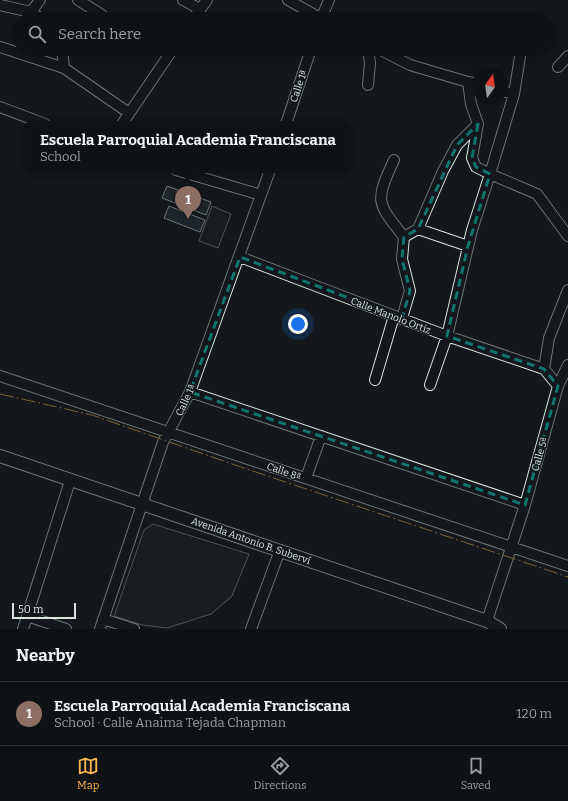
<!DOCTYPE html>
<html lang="en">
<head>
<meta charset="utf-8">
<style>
  :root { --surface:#0f1215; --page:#1d2022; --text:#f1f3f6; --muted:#9b9ea0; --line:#2f3234; --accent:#ffb74d }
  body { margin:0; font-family:Bitter,serif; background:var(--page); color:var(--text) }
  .compass { position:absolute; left:472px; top:68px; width:36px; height:36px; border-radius:50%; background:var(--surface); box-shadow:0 4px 16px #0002; rotate:14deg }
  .scale { position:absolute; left:12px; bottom:10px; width:64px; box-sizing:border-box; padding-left:4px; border:2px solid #d8e6dc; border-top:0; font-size:11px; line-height:14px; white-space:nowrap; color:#d8e6dc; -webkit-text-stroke:3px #14181c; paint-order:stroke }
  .you { position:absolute; left:298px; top:324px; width:14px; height:14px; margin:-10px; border:3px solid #fff; border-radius:50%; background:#1a73e8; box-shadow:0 0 0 6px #1a73e833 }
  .badge { display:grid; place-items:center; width:26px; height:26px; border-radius:50%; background:var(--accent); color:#fff; font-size:13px; font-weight:700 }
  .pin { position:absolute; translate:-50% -33px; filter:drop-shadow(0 1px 2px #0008) }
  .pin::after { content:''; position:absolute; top:21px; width:14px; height:12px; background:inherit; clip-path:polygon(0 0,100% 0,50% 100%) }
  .popup { position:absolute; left:25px; top:121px; width:326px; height:52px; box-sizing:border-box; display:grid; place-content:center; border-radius:6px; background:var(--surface); filter:drop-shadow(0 1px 3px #0005); font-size:13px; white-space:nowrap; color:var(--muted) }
  .popup b { font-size:15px; color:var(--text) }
  .popup::after { content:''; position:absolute; left:50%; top:100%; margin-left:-8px; border:8px solid transparent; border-top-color:var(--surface) }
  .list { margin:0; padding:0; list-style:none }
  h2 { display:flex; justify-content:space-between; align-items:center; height:52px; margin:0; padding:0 16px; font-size:17px }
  h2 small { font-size:13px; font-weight:400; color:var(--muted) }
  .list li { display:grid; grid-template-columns:26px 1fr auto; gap:12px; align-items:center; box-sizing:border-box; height:64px; padding:0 16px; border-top:1px solid var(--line) }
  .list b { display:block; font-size:15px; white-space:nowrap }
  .list p { margin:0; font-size:13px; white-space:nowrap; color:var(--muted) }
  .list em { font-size:13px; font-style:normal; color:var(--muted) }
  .icon { flex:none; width:22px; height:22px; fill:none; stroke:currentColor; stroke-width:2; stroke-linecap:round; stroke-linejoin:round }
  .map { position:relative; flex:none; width:568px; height:629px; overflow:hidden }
  .search { position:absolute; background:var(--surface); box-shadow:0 4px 16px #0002; left:12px; right:12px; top:12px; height:44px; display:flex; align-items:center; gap:10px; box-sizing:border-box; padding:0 14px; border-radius:22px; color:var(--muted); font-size:15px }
  .sheet { height:116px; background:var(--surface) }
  nav { display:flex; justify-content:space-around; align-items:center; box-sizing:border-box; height:56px; border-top:1px solid var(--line); background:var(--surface); font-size:11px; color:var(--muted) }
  nav a { display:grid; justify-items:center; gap:2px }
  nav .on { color:var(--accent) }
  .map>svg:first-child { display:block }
  .green { fill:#202428; stroke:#939e99 }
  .building { fill:#2c363c; stroke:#d8e6dc }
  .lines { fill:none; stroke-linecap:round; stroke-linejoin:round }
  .minor-casing { stroke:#d8e6dc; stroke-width:12 }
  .major-casing { stroke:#d8e6dc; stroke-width:14 }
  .minor { stroke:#14181c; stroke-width:10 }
  .major { stroke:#14181c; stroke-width:12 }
  .power { stroke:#ffb74d; stroke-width:1; stroke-dasharray:14 3 2 3; stroke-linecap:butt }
  .marked { fill:none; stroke:#0f766e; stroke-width:3; stroke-dasharray:8 5; stroke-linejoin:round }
  .labels { text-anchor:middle; stroke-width:3; stroke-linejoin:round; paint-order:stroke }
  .street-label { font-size:10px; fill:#d8e6dc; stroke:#14181c }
</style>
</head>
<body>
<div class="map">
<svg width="568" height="629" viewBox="0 0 568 629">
  <rect width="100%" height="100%" fill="#14181c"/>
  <!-- green -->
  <path class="green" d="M212 206 231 214 218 248 199 241Z
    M153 524 249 554 232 596 211 614 167 628 142 625 114 616 144 530Z"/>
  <!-- building -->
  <path class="building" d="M167 186 211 202 206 215 162 198Z
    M169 206 205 220 200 232 164 218Z"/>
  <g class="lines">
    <!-- minor casing -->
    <g class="minor-casing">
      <path id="minor" d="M78 0 102 15
        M183 0 200 9
        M288 0 322 19
        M0 5 31 12 41 19
        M31 12 40 0
        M193 19 207 0
        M321 19 329 0
        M0 47 64 68 129 113
        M62 49 64 68
        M368 49 370 63 368 85
        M379 49 410 65 468 82 471 104 478 124 472 158 476 167 490 174 514 94 520 57
        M558 67 568 56
        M468 82 478 84
        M502 91 514 94
        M0 107 45 124
        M122 124 173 49
        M286 124 311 49
        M394 160C375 201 376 202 404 237L402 259 410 291 402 318
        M176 170 261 195
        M418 229 468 246
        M404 237 418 229 443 171 457 145 478 124
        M240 257 447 336 544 369
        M0 376 568 566
        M375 380 394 316
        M430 385 447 336 472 230 490 174 537 194 568 236
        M558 386 544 369 549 338 568 290
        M190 392 525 505
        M306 478 321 436
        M27 616 66 629
        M103 619 134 629
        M487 621 525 505 558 386 568 365
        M23 629 70 481
        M100 629 163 442 190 392 270 170
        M251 629 280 550"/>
    </g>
    <!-- major casing -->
    <g class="major-casing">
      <path id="major" d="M0 456 487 621 500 629"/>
    </g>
    <!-- minor -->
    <use href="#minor" class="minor"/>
    <!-- major -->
    <use href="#major" class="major"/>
    <!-- power -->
    <path class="power" d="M0 394 92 415 238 466 568 577"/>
  </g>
  <!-- marked area -->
  <path d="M0 0H568V629H0ZM478 124 472 158 476 167 490 174 468 246 447 336 544 369 558 386 525 505 190 392 240 257 402 318 410 291 402 259 404 237 418 229 457 145Z" fill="#14181c" fill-opacity=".55" fill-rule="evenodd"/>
  <path class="marked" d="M478 124 472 158 476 167 490 174 468 246 447 336 544 369 558 386 525 505 190 392 240 257 402 318 410 291 402 259 404 237 418 229 457 145Z"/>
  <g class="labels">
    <!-- street labels -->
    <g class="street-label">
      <text transform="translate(298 86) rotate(-71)" y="4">Calle 1ª</text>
      <text transform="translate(391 315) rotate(21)" y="4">Calle Manolo Ortiz</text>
      <text transform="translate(185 400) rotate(-65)" y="4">Calle 1ª</text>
      <text transform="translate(539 454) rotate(-74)" y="4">Calle 5ª</text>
      <text transform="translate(284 471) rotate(19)" y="4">Calle 8ª</text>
      <text transform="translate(251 540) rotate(19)" y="4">Avenida Antonio B. Suberví</text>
    </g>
  </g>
</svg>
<svg class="compass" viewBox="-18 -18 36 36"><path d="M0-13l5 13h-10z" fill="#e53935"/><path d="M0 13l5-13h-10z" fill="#9b9ea0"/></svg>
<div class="scale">50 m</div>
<div class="you"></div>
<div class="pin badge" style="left:188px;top:219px;background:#8d6e63">1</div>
<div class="popup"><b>Escuela Parroquial Academia Franciscana</b>School</div>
<div class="search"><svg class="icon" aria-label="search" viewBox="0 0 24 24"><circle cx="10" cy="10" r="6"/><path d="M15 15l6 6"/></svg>Search here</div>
</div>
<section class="sheet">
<h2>Nearby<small></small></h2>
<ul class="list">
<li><span class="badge" style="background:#8d6e63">1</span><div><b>Escuela Parroquial Academia Franciscana</b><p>School · Calle Anaima Tejada Chapman</p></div><em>120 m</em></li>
</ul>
</section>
<nav>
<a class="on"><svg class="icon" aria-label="map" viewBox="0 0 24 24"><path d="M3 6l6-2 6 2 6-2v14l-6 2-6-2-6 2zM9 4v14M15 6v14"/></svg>Map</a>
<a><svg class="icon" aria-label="directions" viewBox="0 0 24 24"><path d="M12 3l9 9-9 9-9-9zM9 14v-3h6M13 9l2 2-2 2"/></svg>Directions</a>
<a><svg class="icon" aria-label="saved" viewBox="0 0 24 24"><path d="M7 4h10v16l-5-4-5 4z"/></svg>Saved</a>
</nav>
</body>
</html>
